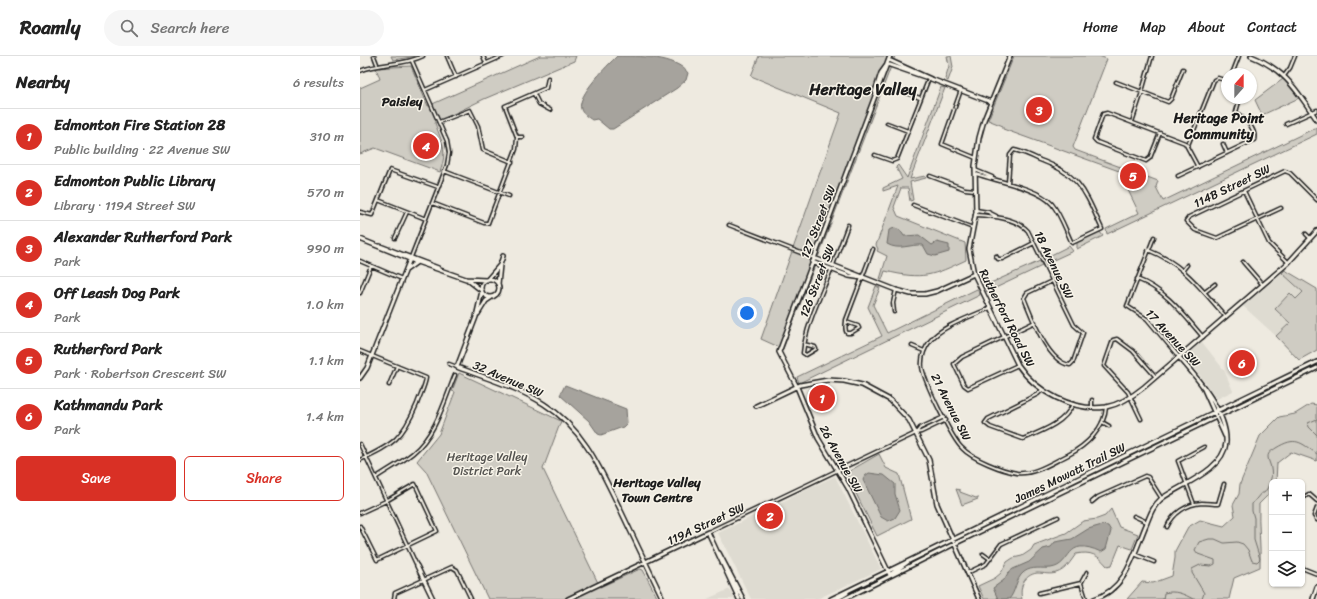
<!DOCTYPE html>
<html lang="en">
<head>
<meta charset="utf-8">
<style>
  :root { --surface:#fff; --page:#f6f6f6; --text:#222; --muted:#767676; --line:#e0e0e0; --accent:#d93025 }
  body { margin:0; font-family:Sriracha,sans-serif; background:var(--page); color:var(--text) }
  .controls { position:absolute; right:12px; bottom:12px; display:grid; overflow:hidden; border-radius:6px; box-shadow:0 1px 3px #0004 }
  .controls button { width:36px; height:36px; display:grid; place-items:center; padding:0; border:0; border-bottom:1px solid var(--line); background:var(--surface); color:var(--text); font:20px sans-serif }
  .compass { position:absolute; left:861px; top:12px; width:36px; height:36px; border-radius:50%; background:var(--surface); box-shadow:0 1px 3px #0004; rotate:21deg }
  .you { position:absolute; left:387px; top:257px; width:14px; height:14px; margin:-10px; border:3px solid #fff; border-radius:50%; background:#1a73e8; box-shadow:0 0 0 6px #1a73e833 }
  .badge { display:grid; place-items:center; width:26px; height:26px; border-radius:50%; background:var(--accent); color:#fff; font-size:13px; font-weight:700 }
  .pin { position:absolute; translate:-50% -50%; border:2px solid #fff; box-shadow:0 1px 4px #0006 }
  .list { margin:0; padding:0; list-style:none }
  h2 { display:flex; justify-content:space-between; align-items:center; height:52px; margin:0; padding:0 16px; font-size:17px }
  h2 small { font-size:13px; font-weight:400; color:var(--muted) }
  .list li { display:grid; grid-template-columns:26px 1fr auto; gap:12px; align-items:center; box-sizing:border-box; height:56px; padding:0 16px; border-top:1px solid var(--line) }
  .list b { display:block; font-size:15px; white-space:nowrap }
  .list p { margin:0; font-size:13px; white-space:nowrap; color:var(--muted) }
  .list em { font-size:13px; font-style:normal; color:var(--muted) }
  .actions { display:flex; gap:8px; padding:12px 16px }
  .actions a { flex:1; padding:9px 0; border:1px solid var(--accent); border-radius:6px; text-align:center; font-size:14px; color:var(--accent) }
  .actions .main { background:var(--accent); color:#fff }
  .icon { flex:none; width:22px; height:22px; fill:none; stroke:currentColor; stroke-width:2; stroke-linecap:round; stroke-linejoin:round }
  .map { position:relative; flex:none; width:957px; height:543px; overflow:hidden }
  header { display:flex; align-items:center; gap:24px; box-sizing:border-box; height:56px; padding:0 20px; background:var(--surface); border-bottom:1px solid var(--line) }
  header strong { font-size:19px }
  nav { display:flex; gap:22px; margin-inline-start:auto; font-size:14px }
  .search { width:280px; height:36px; background:var(--page); display:flex; align-items:center; gap:10px; box-sizing:border-box; padding:0 14px; border-radius:22px; color:var(--muted); font-size:15px }
  main { display:flex }
  aside { flex:1; background:var(--surface) }
  .map>svg:first-child { display:block }
  .built { fill:#dedbd1 }
  .green { fill:#cfccc3; stroke:#767470 }
  .water { fill:#a6a39d; stroke:#6f6d69 }
  .lines { fill:none; stroke-linecap:round; stroke-linejoin:round }
  .stream { stroke:#6f6d69; stroke-width:1 }
  .street-casing { stroke:#1c1c1c; stroke-width:5 }
  .secondary-casing { stroke:#1c1c1c; stroke-width:6 }
  .street { stroke:#f7f3e8; stroke-width:2 }
  .secondary { stroke:#f7f3e8; stroke-width:3 }
  .labels { text-anchor:middle; stroke-width:3; stroke-linejoin:round; paint-order:stroke }
  .street-label { font-size:12px; fill:#1c1c1c; stroke:#f7f3e8 }
  .park-label { font-size:12px; fill:#52514e; stroke:#f7f3e8 }
  .neighbourhood-label { font-size:13px; font-weight:bold; fill:#1c1c1c; stroke:#f7f3e8 }
  .quarter-label { font-size:14px; font-weight:bold; fill:#1c1c1c; stroke:#f7f3e8 }
  .district-label { font-size:16px; font-weight:bold; fill:#1c1c1c; stroke:#f7f3e8 }
</style>
</head>
<body>
<header>
<strong>Roamly</strong>
<div class="search"><svg class="icon" aria-label="search" viewBox="0 0 24 24"><circle cx="10" cy="10" r="6"/><path d="M15 15l6 6"/></svg>Search here</div>
<nav><a>Home</a><a>Map</a><a>About</a><a>Contact</a></nav>
</header>
<main>
<aside>
<h2>Nearby<small>6 results</small></h2>
<ul class="list">
<li><span class="badge">1</span><div><b>Edmonton Fire Station 28</b><p>Public building · 22 Avenue SW</p></div><em>310 m</em></li>
<li><span class="badge">2</span><div><b>Edmonton Public Library</b><p>Library · 119A Street SW</p></div><em>570 m</em></li>
<li><span class="badge">3</span><div><b>Alexander Rutherford Park</b><p>Park</p></div><em>990 m</em></li>
<li><span class="badge">4</span><div><b>Off Leash Dog Park</b><p>Park</p></div><em>1.0 km</em></li>
<li><span class="badge">5</span><div><b>Rutherford Park</b><p>Park · Robertson Crescent SW</p></div><em>1.1 km</em></li>
<li><span class="badge">6</span><div><b>Kathmandu Park</b><p>Park</p></div><em>1.4 km</em></li>
</ul>
<div class="actions"><a class="main">Save</a><a>Share</a></div>
</aside>
<div class="map">
<svg width="957" height="543" viewBox="0 0 957 543">
  <rect width="100%" height="100%" fill="#eeeae0"/>
  <filter id="ink" filterUnits="userSpaceOnUse"><feTurbulence type="fractalNoise" baseFrequency=".025" numOctaves="2"/><feDisplacementMap in="SourceGraphic" scale="8" xChannelSelector="R" yChannelSelector="G"/><feConvolveMatrix kernelMatrix="1 2 1 2 8 2 1 2 1" color-interpolation-filters="sRGB"/></filter>
  <g filter="url(#ink)">
    <!-- built -->
    <path class="built" d="M922 217 943 236 936 243 931 237 915 253 930 267 916 280 883 250Z
      M842 286 864 314 873 335 857 343 826 301 827 298Z
      M475 420 521 513 457 543H391L358 477Z
      M370 533 375 543H347Z"/>
    <!-- green -->
    <path class="green" d="M31 0H57L33 4Z
      M180 0H216L214 5 124 43 75 67C82 87 88 94 80 116L15 92 0 98V32L20 23 16 12 51 10 68 50Z
      M399 0H535L423 293 401 283 481 57 391 20Z
      M587 0H591L593 11 588 25 585 23 589 10Z
      M654 0H739L747 3 713 91 715 94 798 125 796 131 803 145 957 71V78L747 178 746 173 779 157 759 115 643 73V70L628 64Z
      M923 23 939 42 902 59 895 44Z
      M581 31 585 32 550 123 565 120 566 122 550 126 553 144 550 145 548 132H541L534 151 538 160 605 187 606 204C572 220 563 224 525 215L522 224 520 223 527 200 517 195 518 193 516 189 538 130 523 135V132L542 123 536 111 538 109 547 122Z
      M737 176H740L743 180 717 193V186Z
      M709 190 713 195 687 207 685 202Z
      M680 205 682 210 627 236 624 230Z
      M925 214 957 233V294L939 304 916 280 930 267 915 253 930 237 936 243 943 236 922 217Z
      M516 230 520 232 513 249 527 277 617 233 620 239 439 327 437 321 522 280 508 251Z
      M877 298 889 310 881 316 876 304 873 302Z
      M99 317 201 365 183 413 240 531 280 513 283 514 298 543H128L66 415 57 405 79 378 95 336 92 335Z
      M951 348 957 349V405L931 396 917 407 916 426H912V435L899 448C898 469 901 490 900 511L874 522 869 543H767L782 526 793 527 812 520 815 502V495L828 471 840 464 864 470 875 460 873 449 879 438 880 428 900 380 919 361 935 358Z
      M519 398 526 412 539 418 551 463 517 480 486 417Z
      M596 433 600 434V436L616 442 618 441V443L602 449Z
      M751 453 759 471 778 478 772 493 760 489 752 509 747 510C738 499 731 495 716 498 710 506 706 514 696 517 690 519 684 517 677 517 664 519 659 531 662 543H624L618 530 635 522 641 517 647 506 653 502 662 500 671 494 674 489 706 477 723 465 737 463 745 460Z"/>
    <!-- water -->
    <path class="water" d="M257 0C279 0 316 0 328 17L326 24 317 32 253 73H249L237 63 232 64C228 61 222 58 221 53 216 40 248 9 257 0Z
      M535 172 540 174 544 180 559 179 572 189 577 186 589 189V196L575 200 568 198 563 189C550 188 539 195 527 188L529 174Z
      M205 329 266 353 267 367 263 371 241 379 238 378 229 365 200 339Z
      M509 417 524 419 535 428V438L540 454 535 462 528 465 521 461 503 424 505 420Z
      M742 469 748 470 751 475 746 493 741 496C704 479 713 509 691 512 682 513 672 510 664 516 655 523 656 536 649 543H638L633 532 644 524 648 517 653 513 669 506 683 493 691 491 695 486 712 483 728 473Z"/>
    <g class="lines">
      <!-- stream -->
      <path class="stream" d="M957 363 948 367 949 371 957 379
        M803 543 804 537C815 534 824 538 833 543
        M842 543 844 537 832 517V513L840 509 851 510 855 508V504L838 498 835 494 839 486 849 483H855L864 487 877 486 883 488 888 494 892 505 897 506 900 503 894 484V462L892 455V448L901 437H904C909 431 913 421 911 413 911 409 908 405 908 401 908 396 912 395 916 392 936 380 940 386 957 398"/>
      <!-- street casing -->
      <g class="street-casing">
        <path id="street" d="M14 0 17 8
          M87 0 96 21
          M123 0 126 7
          M0 15C21 6 43 10 63 0
          M872 18 879 0
          M924 20 930 12 935 0
          M756 26 808 46 811 43 823 13
          M65 34 143 0
          M601 34 582 88 616 102
          M541 35 560 42
          M174 38 179 48 190 54
          M79 66 110 54 118 70 123 94 152 106
          M772 66 781 39 792 0
          M527 67 548 75
          M926 68 957 54
          M800 77 790 102 786 105 737 86 734 83 743 58 747 57 825 87 838 111
          M157 81H163
          M863 88 867 97
          M828 89 854 24 858 22 867 25
          M515 99 532 105 537 103 569 22
          M615 114 632 121
          M84 115 149 140
          M616 118C636 125 678 132 692 148 701 159 706 175 712 187L742 173C725 136 721 119 680 104 672 100 663 96 654 94L650 99 648 127
          M570 120 605 133 615 134
          M818 120 894 84C897 71 883 63 876 56L880 42
          M884 135 909 187 928 206
          M18 144 66 163
          M72 147 124 167H128L156 93 157 81 145 50 186 32 188 22
          M553 149 613 172
          M921 152 857 182 835 174 826 165 829 161 925 115 930 117 957 144
          M616 154 628 156 636 160
          M0 156 12 159 30 114 78 131
          M615 159C632 160 657 162 668 175L714 269 723 277 713 306 710 309C687 306 672 261 664 242L667 237 692 225
          M369 169 454 202
          M946 178 950 182
          M794 181 767 250 787 263 819 301
          M35 182 47 156
          M788 194C824 208 841 233 866 261
          M636 200 638 203H642L674 187
          M51 201 87 109 89 97 87 85 52 5
          M0 205 42 223
          M883 206 903 229
          M473 209 488 169
          M823 214 827 209
          M777 223C806 234 823 258 843 281
          M845 236 855 228
          M0 237 11 210
          M630 252C613 260 581 270 570 285 564 293 561 302 562 311 564 325 592 383 602 392 612 403 643 415 657 417 675 419 693 406 708 399 726 390 745 372 746 351
          M534 256 533 247 536 234
          M486 266 498 270 499 272 491 277H487C484 274 486 268 486 264L513 193
          M444 288 455 291 456 293 446 299 443 297C446 268 461 240 471 214
          M552 290 564 295
          M0 295 66 322C65 330 60 339 57 348 42 383 34 388 0 404
          M89 308 97 311
          M658 309 608 332 604 329 594 308 602 301 675 266
          M29 329 37 310
          M682 334 678 338 628 363 625 367 630 371 663 383C682 375 705 367 713 348
          M732 352V344
          M781 363 768 336 744 310 753 284 757 283 773 295 796 321
          M742 366 749 370
          M556 377 560 372 584 361
          M0 388 57 510
          M17 421C29 413 42 406 53 397 76 378 84 346 95 319
          M942 442 949 438 957 445
          M732 446 738 441 785 420 788 421 802 443
          M834 448 818 405 844 391
          M957 452 954 460 957 464
          M0 457 26 445 55 428 77 475 17 504 0 470
          M774 460 787 466
          M807 471C813 457 827 448 842 447 847 447 853 448 858 448L864 428
          M348 476 556 377 561 376 586 364
          M623 498 630 503
          M774 498 794 506
          M942 512 957 518
          M607 517 626 508 641 488 698 461
          M721 527 726 543
          M679 537 721 527 727 516
          M34 543 35 537 92 511 97 514 111 543"/>
      </g>
      <!-- secondary casing -->
      <g class="secondary-casing">
        <path id="secondary" d="M530 0 419 296 437 331 458 382 488 432 530 519
          M650 0 624 64 619 82 615 110 616 156 609 193 614 218 658 309C676 336 714 356 746 351 761 348 773 340 784 331L928 207 957 175
          M891 0C926 14 937 35 957 64
          M529 4 571 23 631 46
          M527 8 565 21
          M515 36 521 17 526 10
          M0 183 57 206 106 223 126 224
          M20 190 78 212
          M454 202 536 234 551 238H565L577 235 614 218
          M452 206 489 220 502 222
          M140 209 143 200
          M46 214 57 206
          M121 232a9 9 0 1 1 18 0a9 9 0 1 1-18 0Z
          M108 224 121 234
          M127 224 140 209 138 228
          M122 235 116 261 97 311C125 322 158 331 184 348 224 373 241 414 261 455 275 484 289 514 303 543
          M118 258 126 245 132 241
          M0 322 7 312 50 203
          M842 329 865 380
          M396 350 440 329 468 324 484 325 502 329 530 344 549 364 569 404 577 448 619 543
          M359 497 383 543
          M57 510 73 543
          M531 518 549 505
          M208 543 348 476 379 543
          M471 543 957 306
          M477 543 487 537
          M484 543 594 488 957 312
          M734 543C767 533 774 497 786 469 790 459 793 450 801 443 821 428 863 415 866 387 868 357 838 323 819 301
          M953 543 957 531"/>
      </g>
      <!-- street -->
      <use href="#street" class="street"/>
      <!-- secondary -->
      <use href="#secondary" class="secondary"/>
    </g>
  </g>
  <g class="labels">
    <!-- street labels -->
    <g class="street-label">
      <text transform="translate(872 130) rotate(-26)" y="4">114B Street SW</text>
      <text transform="translate(458 166) rotate(-69)" y="4">127 Street SW</text>
      <text transform="translate(694 209) rotate(64)" y="4">18 Avenue SW</text>
      <text transform="translate(457 225) rotate(-69)" y="4">126 Street SW</text>
      <text transform="translate(647 262) rotate(63)" y="4">Rutherford Road SW</text>
      <text transform="translate(813 282) rotate(47)" y="4">17 Avenue SW</text>
      <text transform="translate(148 323) rotate(23)" y="4">32 Avenue SW</text>
      <text transform="translate(591 351) rotate(63)" y="4">21 Avenue SW</text>
      <text transform="translate(481 403) rotate(61)" y="4">26 Avenue SW</text>
      <text transform="translate(710 417) rotate(-26)" y="4">James Mowatt Trail SW</text>
      <text transform="translate(346 468) rotate(-25)" y="4">119A Street SW</text>
    </g>
    <!-- park labels -->
    <g class="park-label">
      <text x="127" y="405">Heritage Valley<tspan x="127" dy="14">District Park</tspan></text>
    </g>
    <!-- neighbourhood labels -->
    <g class="neighbourhood-label">
      <text x="42" y="50">Paisley</text>
      <text x="297" y="431">Heritage Valley<tspan x="297" dy="15">Town Centre</tspan></text>
    </g>
    <!-- quarter labels -->
    <g class="quarter-label">
      <text x="859" y="67">Heritage Point<tspan x="859" dy="16">Community</tspan></text>
    </g>
    <!-- district labels -->
    <g class="district-label">
      <text x="503" y="39">Heritage Valley</text>
    </g>
  </g>
</svg>
<div class="controls">
<button>+</button>
<button>−</button>
<button><svg class="icon" aria-label="layers" viewBox="0 0 24 24"><path d="M12 4l9 5-9 5-9-5zM3 14l9 5 9-5"/></svg></button>
</div>
<svg class="compass" viewBox="-18 -18 36 36"><path d="M0-13l5 13h-10z" fill="#e53935"/><path d="M0 13l5-13h-10z" fill="#767676"/></svg>
<div class="you"></div>
<div class="pin badge" style="left:462px;top:342px">1</div>
<div class="pin badge" style="left:410px;top:460px">2</div>
<div class="pin badge" style="left:679px;top:54px">3</div>
<div class="pin badge" style="left:66px;top:90px">4</div>
<div class="pin badge" style="left:773px;top:120px">5</div>
<div class="pin badge" style="left:882px;top:307px">6</div>
</div>
</main>
</body>
</html>
